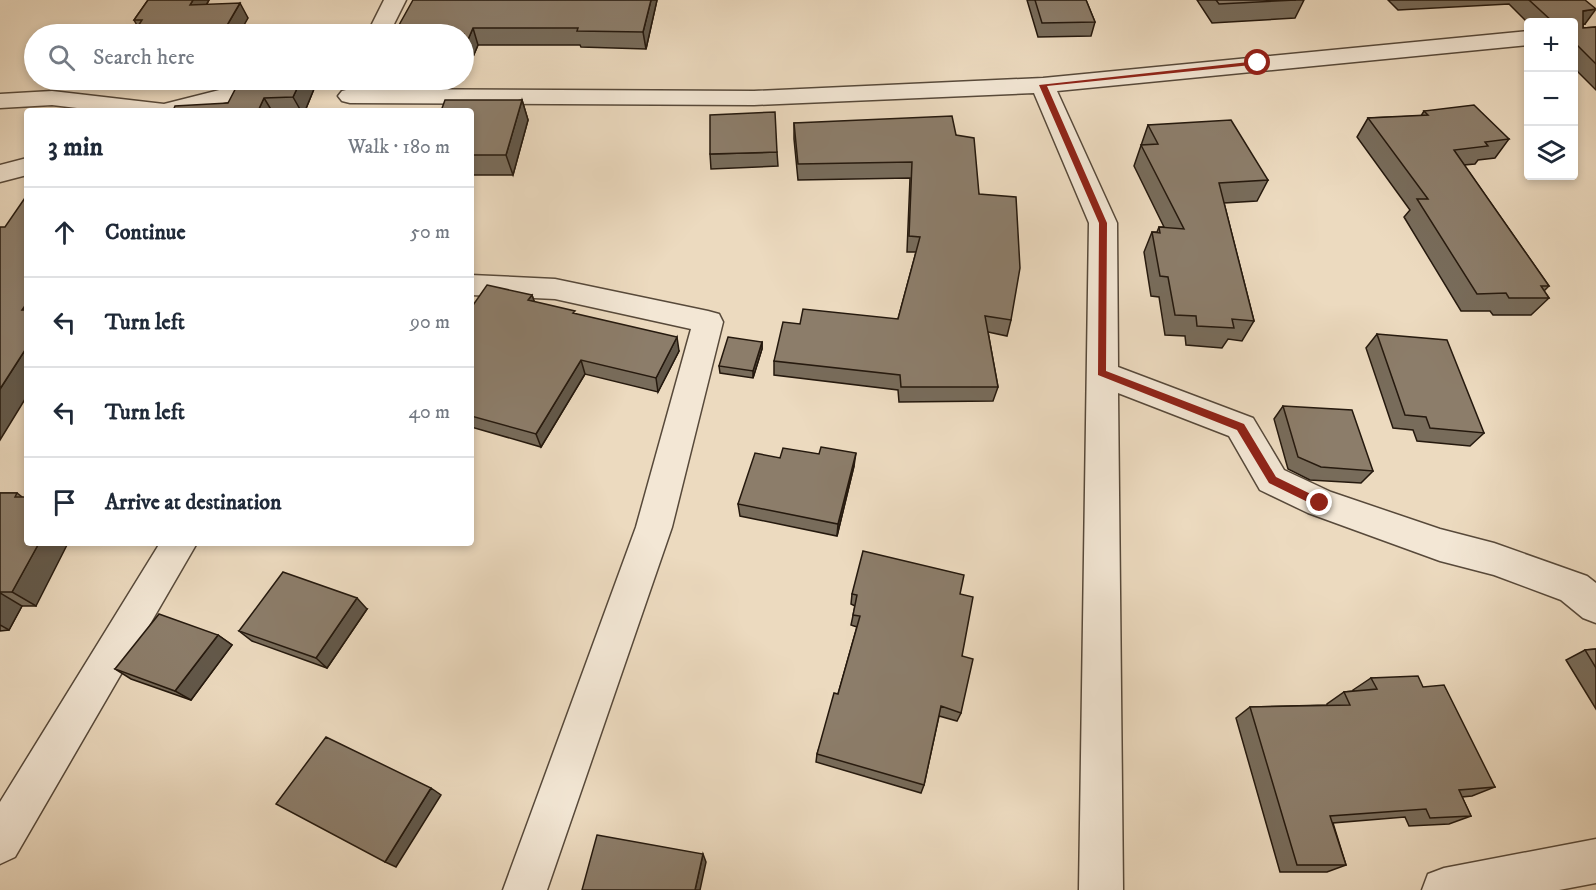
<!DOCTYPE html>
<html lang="en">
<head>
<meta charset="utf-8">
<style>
  :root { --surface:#fff; --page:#f6f6f7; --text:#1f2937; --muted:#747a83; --line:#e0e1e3 }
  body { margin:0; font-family:"IM FELL DW Pica",serif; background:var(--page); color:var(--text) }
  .controls { position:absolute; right:18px; top:18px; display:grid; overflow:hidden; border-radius:6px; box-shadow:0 3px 9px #0003 }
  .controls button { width:54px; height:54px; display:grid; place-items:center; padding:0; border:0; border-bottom:2px solid var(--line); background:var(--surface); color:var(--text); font:30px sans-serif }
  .stop { position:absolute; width:18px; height:18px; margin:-14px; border:4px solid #8f2418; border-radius:50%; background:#fff }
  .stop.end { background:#8f2418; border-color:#fff; box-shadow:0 2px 6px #0008 }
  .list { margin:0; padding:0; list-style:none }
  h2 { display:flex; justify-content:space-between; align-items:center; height:78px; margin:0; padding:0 24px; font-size:26px }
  h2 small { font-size:20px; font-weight:400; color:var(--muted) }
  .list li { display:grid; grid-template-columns:39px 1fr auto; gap:18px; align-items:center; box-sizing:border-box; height:90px; padding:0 24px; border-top:2px solid var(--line) }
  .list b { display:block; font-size:22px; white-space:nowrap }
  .list em { font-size:20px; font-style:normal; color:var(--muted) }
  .icon { flex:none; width:33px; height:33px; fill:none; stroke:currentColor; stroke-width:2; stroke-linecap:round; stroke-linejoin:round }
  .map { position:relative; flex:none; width:1596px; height:890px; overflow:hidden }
  .search { position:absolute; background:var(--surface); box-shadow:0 3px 9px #0003; left:24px; top:24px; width:450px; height:66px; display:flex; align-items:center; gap:15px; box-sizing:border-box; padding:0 21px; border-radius:33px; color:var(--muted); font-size:22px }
  .panel { position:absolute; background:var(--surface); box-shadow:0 3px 9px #0003; left:24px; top:108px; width:450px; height:438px; border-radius:6px }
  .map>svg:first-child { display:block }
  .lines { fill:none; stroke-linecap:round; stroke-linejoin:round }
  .minor-casing { stroke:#57493a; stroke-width:3 }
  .minor { fill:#f3e7d5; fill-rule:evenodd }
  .wall { fill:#786c5b; stroke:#25190e; stroke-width:1.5 }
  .shaded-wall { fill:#62584a; stroke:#25190e; stroke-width:1.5 }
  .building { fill:#8c7d6a; stroke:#25190e; stroke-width:1.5 }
  .route { fill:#8f2418 }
</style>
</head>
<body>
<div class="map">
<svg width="1596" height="890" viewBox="0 0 1596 890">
  <rect width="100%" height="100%" fill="#ecdabf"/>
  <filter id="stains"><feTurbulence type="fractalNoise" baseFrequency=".00333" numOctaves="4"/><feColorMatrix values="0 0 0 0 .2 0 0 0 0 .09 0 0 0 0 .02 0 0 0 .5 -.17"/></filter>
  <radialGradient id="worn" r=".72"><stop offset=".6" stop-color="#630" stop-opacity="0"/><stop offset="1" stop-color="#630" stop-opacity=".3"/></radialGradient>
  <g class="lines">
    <!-- minor casing -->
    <g class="minor-casing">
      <path id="minor" d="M384 0H406L389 34H367Z
        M1528 31V45L1057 91 1117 223 1118 367 1253 418 1284 470 1331 492 1440 529 1494 543 1587 576 1596 583V623L1583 618 1561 600 1494 575 1440 561 1308 513 1260 490 1229 436 1118 393 1123 890H1079L1089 223 1034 93 754 105 350 103 342 101 338 96 342 91 350 89 754 91 1043 78Z
        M259 80H297L293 85 193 111H102L52 105 0 108V94L52 91 164 104Z
        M27 158V175L0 182V165Z
        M471 275 555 279 708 311 719 314 723 322 672 527 547 890H503L636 527 691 329 555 299 471 295Z
        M160 543H197L15 857 0 864V802Z
        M1596 839V883L1559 890H1422L1428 874 1444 868Z"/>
    </g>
    <!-- minor -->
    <use href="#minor" class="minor"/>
  </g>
  <!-- wall -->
  <path class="wall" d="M148 0H209L207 4 248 18 138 27 134 20Z
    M413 0H657L646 49 581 47 580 45H478L464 78V34Z
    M1027 0H1086L1095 22 1091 36 1038 37Z
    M1197 0H1304L1295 18 1212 23Z
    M1388 0H1585V24H1583V28L1596 27V90L1574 68V22H1528V23L1509 4 1398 10Z
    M316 84 305 111H173L228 103Z
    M522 100 528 120 513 175H471V111Z
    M1424 111 1509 139 1495 158 1478 160 1475 164 1464 165 1549 286 1544 291 1549 298 1531 315H1493L1490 311H1461L1404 217 1410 210 1357 137 1368 118 1421 116Z
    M794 123 956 135 979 194 1011 320 1007 336 988 332 998 387 993 401 899 402 898 390 774 375V361L800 324 898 319 916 252H907L910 178 798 180 794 139Z
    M1148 125 1268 180 1257 201 1224 203 1254 321 1242 341 1228 339 1222 348 1186 345 1185 336 1165 335 1159 297 1151 296 1144 252 1152 232H1157L1159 227H1164L1134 166Z
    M777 152 778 166 711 169 710 154Z
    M532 295 534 302 575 314 679 351 658 392 585 374 541 447 471 427V308Z
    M1377 334 1484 433 1470 446 1417 441 1413 430 1393 428 1366 348Z
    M762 342V349L753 378 720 373 719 366Z
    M1283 406 1373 471 1361 483 1310 480 1288 469 1274 419Z
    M819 454 854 466 837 536 740 516 738 504 780 458Z
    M0 493H17L22 497 36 606H22L9 630 0 631Z
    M852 594H960L962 656 961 713 957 721 939 716 924 785 921 793 816 762 817 754 838 694 857 627 851 625 855 606 851 604Z
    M367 609 327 668 252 641 239 631Z
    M218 635 232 645 191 700 131 679 115 669Z
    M1596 649V709L1566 660 1585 650Z
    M1371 678 1423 687 1495 787 1472 796 1462 797 1471 816 1449 824 1409 826 1405 817 1333 823 1346 865 1327 872H1280L1236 718 1250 707 1327 705V704L1344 692 1354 691 1353 690Z"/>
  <!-- shaded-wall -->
  <path class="shaded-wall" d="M193 0H209L198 19 190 5Z
    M651 0H657L646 49 643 32Z
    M240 3 248 18 239 34H222Z
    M1596 9 1585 24 1574 25 1583 11Z
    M473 28 478 45 464 78V49Z
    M301 80H314L316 84 305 111H301L293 97Z
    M264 98 272 111H258Z
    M522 100 528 120 513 175 506 155Z
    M532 295 537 309 528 300Z
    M27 303V315L22 310Z
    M677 337 679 351 658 392 656 378Z
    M762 342V349L753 378V371Z
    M27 347V396L0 440V389Z
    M581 360 585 374 541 447 536 434Z
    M856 453 854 466 837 536 838 524Z
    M39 543H68L36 606 12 592Z
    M0 593 22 606 9 630 0 625Z
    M357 598 367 609 327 668 316 658Z
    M218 635 232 645 191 700 175 691Z
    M431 788 441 795 396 867 385 862Z
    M703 854 706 862 700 890H695Z"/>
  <!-- building -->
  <path class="building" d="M148 0H193L190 5 240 3 222 34H133L142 20H134Z
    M413 0H651L643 32 577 31 578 28H473L464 49V34H394Z
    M1035 0H1086L1095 22 1042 23Z
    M1216 0H1296L1219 4Z
    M1529 0H1585L1596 9 1583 11V28L1596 27V64L1574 42V22H1553Z
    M240 80H301L293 97 264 98 258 111H173L175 106 228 103Z
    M445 100H522L506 155H471V111H441Z
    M1474 105 1509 139 1485 142 1488 146 1454 150 1549 286H1541L1549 298H1509L1506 293 1477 294 1417 199H1428L1368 118 1428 115 1424 111Z
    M775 112 777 152 710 154V115Z
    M952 116 956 135 974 138 979 194 1016 197 1020 268 1011 320 985 316 998 387H901L900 375 774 361 783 322 800 324 803 309 898 319 920 237 909 236 912 162 798 164 794 123Z
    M1231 120 1268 180 1219 183 1254 321 1232 319 1234 328 1197 326 1196 316 1175 315 1168 277 1160 276 1152 232 1160 233 1159 227 1184 229 1141 145 1158 144 1148 125Z
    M27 195V303L22 310H27V347L0 389V227H5Z
    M487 285 532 295 528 300 575 311 573 313 677 337 656 378 581 360 536 434 471 416V308Z
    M1377 334 1447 340 1484 433 1430 428 1426 417 1405 415Z
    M728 337 762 342 753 371 719 366Z
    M1283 406 1352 410 1373 471 1321 467 1298 457Z
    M821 447 856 453 838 524 738 504 755 453 780 458 783 448 819 454Z
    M0 493H17L15 497H27V543H39L12 592H0Z
    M863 551 964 575 960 594 973 597 962 656 973 659 961 713 941 706 924 785 817 754 834 693 838 694 860 616 853 615 857 595 852 594Z
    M283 572 357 598 316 658 239 631Z
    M159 614 218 635 175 691 115 669Z
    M1596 649V668L1585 650Z
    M1418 676 1423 687 1444 685 1495 787 1459 790 1471 816 1430 818 1426 809 1330 816 1346 865H1297L1250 707 1350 705 1344 692 1377 689 1371 678Z
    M326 737 431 788 385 862 276 804Z
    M597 835 703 854 695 890H582Z"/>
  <!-- route -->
  <path class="route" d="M1258 61 1261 64 1047 86 1107 223 1106 371 1244 424 1276 477 1323 500 1325 503 1320 508 1269 483 1237 430 1098 375 1099 223 1039 85Z"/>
  <rect width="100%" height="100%" filter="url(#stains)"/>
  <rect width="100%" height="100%" fill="url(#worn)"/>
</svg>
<div class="controls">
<button>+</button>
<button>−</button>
<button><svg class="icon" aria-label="layers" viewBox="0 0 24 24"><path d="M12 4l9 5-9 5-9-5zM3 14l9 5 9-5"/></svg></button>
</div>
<div class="stop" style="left:1258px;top:63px"></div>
<div class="stop end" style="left:1320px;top:503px"></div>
<div class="search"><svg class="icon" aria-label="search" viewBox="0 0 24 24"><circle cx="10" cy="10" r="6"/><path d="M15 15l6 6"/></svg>Search here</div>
<section class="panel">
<h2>3 min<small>Walk · 180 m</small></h2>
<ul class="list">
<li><svg class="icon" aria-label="ahead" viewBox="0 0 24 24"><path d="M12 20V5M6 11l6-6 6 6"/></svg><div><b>Continue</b></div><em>50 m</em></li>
<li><svg class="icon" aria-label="left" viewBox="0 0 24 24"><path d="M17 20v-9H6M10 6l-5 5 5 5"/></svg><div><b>Turn left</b></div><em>90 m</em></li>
<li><svg class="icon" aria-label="left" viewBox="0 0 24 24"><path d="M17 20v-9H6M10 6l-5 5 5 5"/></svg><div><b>Turn left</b></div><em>40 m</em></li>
<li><svg class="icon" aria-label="arrive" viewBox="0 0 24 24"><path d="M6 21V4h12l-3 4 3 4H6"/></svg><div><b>Arrive at destination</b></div></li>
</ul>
</section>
</div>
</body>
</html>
